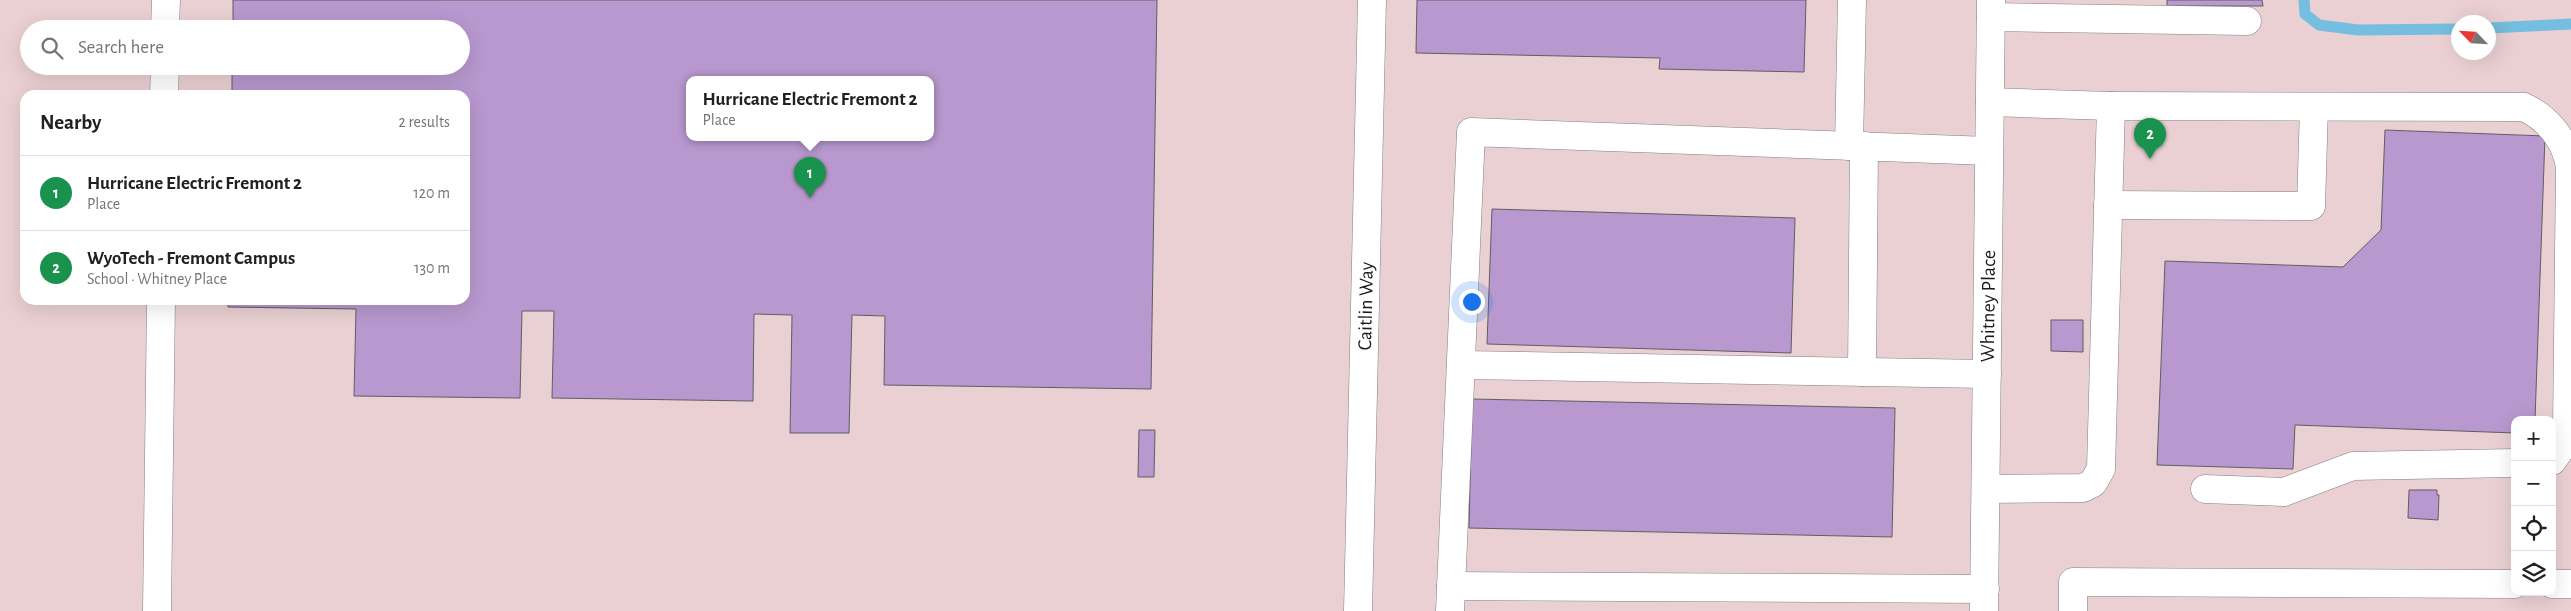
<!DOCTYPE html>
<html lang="en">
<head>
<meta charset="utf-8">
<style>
  :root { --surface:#fff; --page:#f6f6f6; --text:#202124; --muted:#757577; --line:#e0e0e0; --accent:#19924d }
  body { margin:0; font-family:"Alegreya Sans",sans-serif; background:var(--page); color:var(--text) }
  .controls { position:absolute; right:15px; bottom:15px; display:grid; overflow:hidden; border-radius:10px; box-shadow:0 5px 20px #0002 }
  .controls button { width:45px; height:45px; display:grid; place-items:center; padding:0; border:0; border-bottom:1px solid var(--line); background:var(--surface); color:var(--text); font:25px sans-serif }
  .compass { position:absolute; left:2451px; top:15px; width:45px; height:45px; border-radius:50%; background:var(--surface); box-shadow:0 5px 20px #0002; rotate:295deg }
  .you { position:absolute; left:1471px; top:301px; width:18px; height:18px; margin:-12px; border:4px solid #fff; border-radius:50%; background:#1a73e8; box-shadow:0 0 0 8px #1a73e833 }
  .badge { display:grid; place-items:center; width:32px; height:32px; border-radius:50%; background:var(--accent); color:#fff; font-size:16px; font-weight:700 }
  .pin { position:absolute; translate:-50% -41px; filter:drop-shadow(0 1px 2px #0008) }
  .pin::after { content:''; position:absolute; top:26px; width:18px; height:15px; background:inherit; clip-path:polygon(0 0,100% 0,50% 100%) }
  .popup { position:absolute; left:686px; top:76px; width:248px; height:65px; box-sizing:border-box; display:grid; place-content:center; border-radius:10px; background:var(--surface); filter:drop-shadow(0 1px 4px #0005); font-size:16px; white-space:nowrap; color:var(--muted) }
  .popup b { font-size:19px; color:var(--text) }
  .popup::after { content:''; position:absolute; left:50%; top:100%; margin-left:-10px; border:10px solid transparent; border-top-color:var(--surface) }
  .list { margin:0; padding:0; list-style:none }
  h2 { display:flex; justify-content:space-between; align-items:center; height:65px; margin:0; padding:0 20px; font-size:21px }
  h2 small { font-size:16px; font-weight:400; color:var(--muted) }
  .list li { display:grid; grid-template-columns:32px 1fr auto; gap:15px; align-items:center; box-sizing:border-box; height:75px; padding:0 20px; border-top:1px solid var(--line) }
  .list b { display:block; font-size:19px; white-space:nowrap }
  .list p { margin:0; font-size:16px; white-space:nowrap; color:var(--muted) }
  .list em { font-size:16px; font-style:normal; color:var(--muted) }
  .icon { flex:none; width:28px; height:28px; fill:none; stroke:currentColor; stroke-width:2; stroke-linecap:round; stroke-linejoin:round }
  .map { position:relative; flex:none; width:2571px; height:611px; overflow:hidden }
  .search { position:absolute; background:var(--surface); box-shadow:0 5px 20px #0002; left:20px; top:20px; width:450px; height:55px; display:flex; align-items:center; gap:12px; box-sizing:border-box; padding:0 18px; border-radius:28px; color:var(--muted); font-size:19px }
  .panel { position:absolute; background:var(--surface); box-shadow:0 5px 20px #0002; left:20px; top:90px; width:450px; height:215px; border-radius:15px }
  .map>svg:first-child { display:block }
  .industrial { fill:#ead0d3; fill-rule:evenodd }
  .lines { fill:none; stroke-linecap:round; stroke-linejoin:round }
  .stream { stroke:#75bedf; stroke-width:11 }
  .building { fill:#b898cf; stroke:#5f5e61; fill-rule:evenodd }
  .minor-casing { stroke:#7e8083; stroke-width:29 }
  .minor { stroke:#fff; stroke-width:28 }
  .labels { text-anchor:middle; stroke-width:5; stroke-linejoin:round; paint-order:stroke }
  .street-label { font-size:20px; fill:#1a1b1c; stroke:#dfe1e5 }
</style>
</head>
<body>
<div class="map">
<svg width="2571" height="611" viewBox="0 0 2571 611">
  <rect width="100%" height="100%" fill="#dfe1e5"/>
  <!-- industrial -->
  <path class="industrial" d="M0 0H2571V611H0ZM2458 22H2488V52H2458ZM29 29H461V66H29ZM690 79H930V137H690ZM25 95H465V300H25ZM2515 420H2552V592H2515Z"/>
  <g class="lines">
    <!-- stream -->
    <path class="stream" d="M2304 0 2305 14 2319 25 2358 30 2458 29
      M2488 28 2571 24"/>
  </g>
  <!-- building -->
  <path class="building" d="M233 0H1157L1151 389 884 385 885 316 852 315 849 433H790L792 315 754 314 753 401 552 398 554 311H522L520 398 354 396 356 309 228 307V300H465V95H232V66H461V29H233ZM690 79H930V137H690Z
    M1417 0H1806L1804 72 1659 69 1660 58 1416 53Z
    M2167 0H2262L2263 6H2167Z
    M2385 130 2545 136 2535 420H2515V433L2295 425 2293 469 2157 465 2165 261 2343 267 2381 230Z
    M1492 209 1795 218 1791 353 1487 344Z
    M2051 320H2083V352L2051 351Z
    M1472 399 1895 408 1892 537 1469 528Z
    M1139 430H1155L1154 477H1138Z
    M2409 490H2437V495H2439L2438 520 2408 518Z"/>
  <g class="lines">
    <!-- minor casing -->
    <g class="minor-casing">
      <g id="minor">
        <path d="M1991 17 2247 21"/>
        <path d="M165 29 166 0"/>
        <path d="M164 95 165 66"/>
        <path d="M1990 102 2111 106"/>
        <path d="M1849 146 1852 0"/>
        <path d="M2108 205 2311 206 2314 107"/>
        <path d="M1461 365 1987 374"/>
        <path d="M1862 372 1864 146"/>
        <path d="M1986 489 2083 488 2093 483 2101 469 2111 106 2524 107C2549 119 2566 141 2570 167L2567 430 2562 447 2552 461"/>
        <path d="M2205 489 2284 492 2353 466 2515 463"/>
        <path d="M2552 584H2571"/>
        <path d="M1451 586 1985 589"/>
        <path d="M157 611 161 300"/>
        <path id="s1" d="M1358 611 1372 0"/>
        <path d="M1450 611 1471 132 1989 151"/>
        <path id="s2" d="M1984 611 1991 0"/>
        <path d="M2073 611V582L2515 584"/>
      </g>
    </g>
    <!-- minor -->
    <use href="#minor" class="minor"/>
  </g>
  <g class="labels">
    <!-- street labels -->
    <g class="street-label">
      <text dy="7" stroke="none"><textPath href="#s1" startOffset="305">Caitlin Way</textPath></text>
      <text dy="7" stroke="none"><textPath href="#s2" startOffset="305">Whitney Place</textPath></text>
    </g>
  </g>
</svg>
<div class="controls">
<button>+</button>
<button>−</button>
<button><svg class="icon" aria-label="locate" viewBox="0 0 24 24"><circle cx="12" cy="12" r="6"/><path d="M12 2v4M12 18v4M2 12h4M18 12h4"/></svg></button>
<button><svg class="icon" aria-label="layers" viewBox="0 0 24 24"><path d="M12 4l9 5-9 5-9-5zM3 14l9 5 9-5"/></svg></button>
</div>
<svg class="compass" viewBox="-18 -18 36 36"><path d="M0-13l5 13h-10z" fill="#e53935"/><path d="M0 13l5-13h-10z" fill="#757577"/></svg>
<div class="you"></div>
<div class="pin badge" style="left:810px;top:198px">1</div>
<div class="popup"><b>Hurricane Electric Fremont 2</b>Place</div>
<div class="pin badge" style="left:2150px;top:159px">2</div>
<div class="search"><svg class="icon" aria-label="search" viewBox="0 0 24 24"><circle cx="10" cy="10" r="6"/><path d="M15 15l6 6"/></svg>Search here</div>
<section class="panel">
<h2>Nearby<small>2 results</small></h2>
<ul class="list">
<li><span class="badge">1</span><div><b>Hurricane Electric Fremont 2</b><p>Place</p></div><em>120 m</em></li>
<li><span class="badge">2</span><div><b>WyoTech - Fremont Campus</b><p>School · Whitney Place</p></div><em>130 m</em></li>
</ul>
</section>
</div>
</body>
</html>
